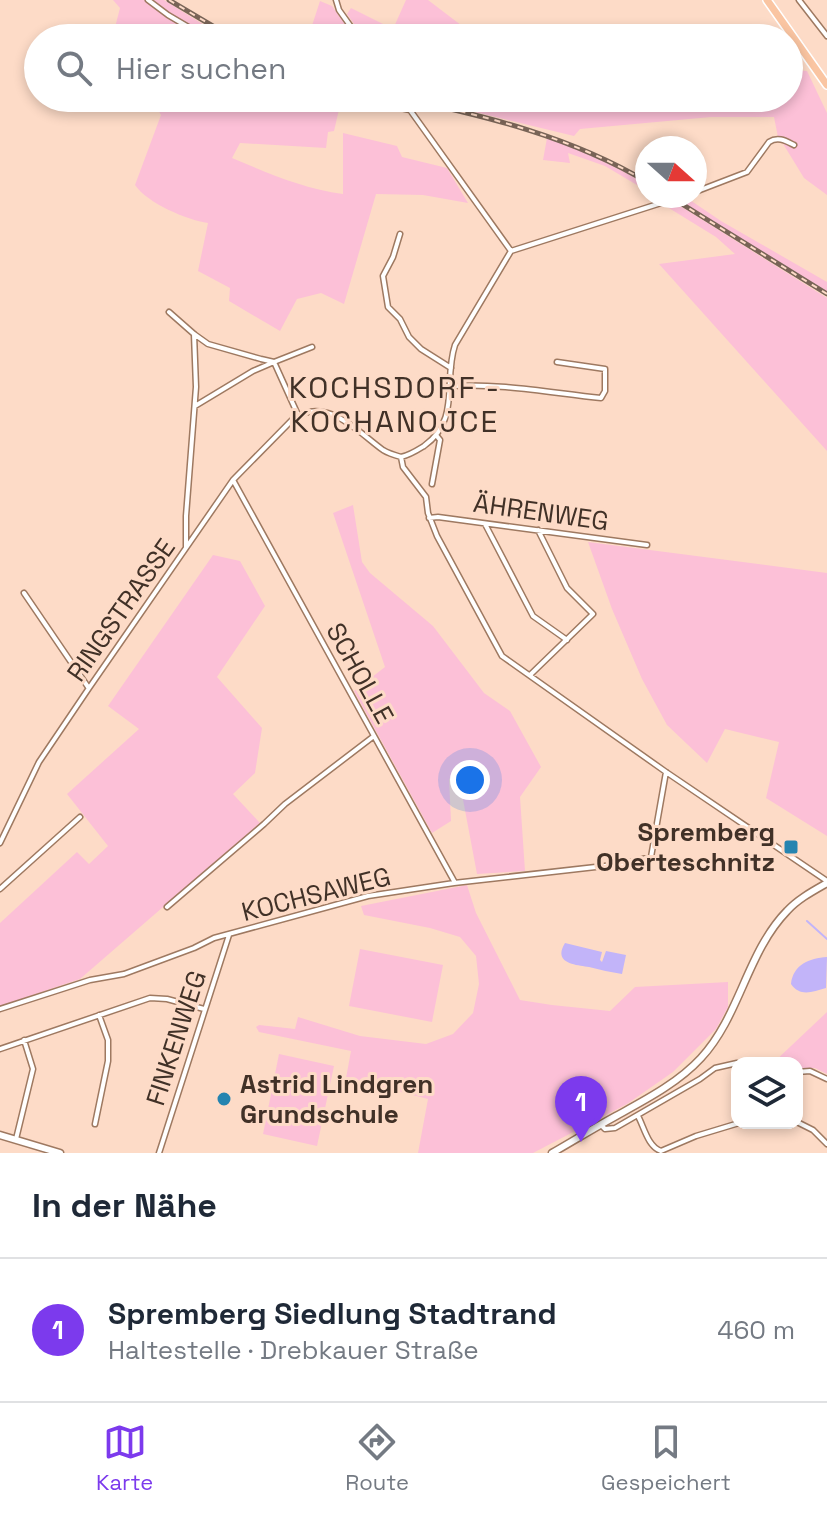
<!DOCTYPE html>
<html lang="de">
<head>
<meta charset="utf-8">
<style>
  :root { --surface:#fff; --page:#f2f2f3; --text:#1f2937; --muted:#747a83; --line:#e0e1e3; --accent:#7c3aed }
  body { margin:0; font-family:"Space Grotesk",sans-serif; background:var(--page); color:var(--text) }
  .controls { position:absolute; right:24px; bottom:24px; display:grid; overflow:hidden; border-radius:16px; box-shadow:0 4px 12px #0003 }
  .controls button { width:72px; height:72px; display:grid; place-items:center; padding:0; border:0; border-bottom:2px solid var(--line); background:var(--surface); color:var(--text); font:40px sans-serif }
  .compass { position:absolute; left:635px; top:136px; width:72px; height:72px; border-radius:50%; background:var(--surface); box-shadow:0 4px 12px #0003; rotate:111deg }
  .you { position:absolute; left:470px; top:780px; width:28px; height:28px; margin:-20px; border:6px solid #fff; border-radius:50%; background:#1a73e8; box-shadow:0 0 0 12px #1a73e833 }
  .badge { display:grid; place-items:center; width:52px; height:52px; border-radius:50%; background:var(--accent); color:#fff; font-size:26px; font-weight:700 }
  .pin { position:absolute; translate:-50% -66px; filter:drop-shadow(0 2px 4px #0008) }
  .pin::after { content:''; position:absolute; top:42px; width:28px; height:24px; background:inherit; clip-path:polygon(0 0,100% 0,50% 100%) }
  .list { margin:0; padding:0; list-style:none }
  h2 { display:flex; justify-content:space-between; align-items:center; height:104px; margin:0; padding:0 32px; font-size:34px }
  h2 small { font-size:26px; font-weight:400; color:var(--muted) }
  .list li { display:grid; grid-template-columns:52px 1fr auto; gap:24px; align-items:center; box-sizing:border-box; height:144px; padding:0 32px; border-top:2px solid var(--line) }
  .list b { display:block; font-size:30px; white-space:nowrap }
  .list p { margin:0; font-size:26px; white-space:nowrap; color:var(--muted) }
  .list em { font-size:26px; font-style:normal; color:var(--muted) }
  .icon { flex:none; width:44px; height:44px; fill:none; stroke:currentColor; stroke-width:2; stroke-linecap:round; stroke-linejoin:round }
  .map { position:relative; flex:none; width:827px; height:1153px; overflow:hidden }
  .search { position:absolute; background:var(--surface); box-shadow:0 4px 12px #0003; left:24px; right:24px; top:24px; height:88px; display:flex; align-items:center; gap:20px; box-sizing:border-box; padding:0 28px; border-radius:44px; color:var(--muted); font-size:30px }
  .sheet { height:248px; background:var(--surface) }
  nav { display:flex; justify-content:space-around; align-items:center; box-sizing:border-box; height:112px; border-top:2px solid var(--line); background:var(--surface); font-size:22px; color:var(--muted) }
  nav a { display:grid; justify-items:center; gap:4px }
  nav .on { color:var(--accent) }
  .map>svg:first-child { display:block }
  .green { fill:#fcc0d7 }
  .water { fill:#c2b4f9 }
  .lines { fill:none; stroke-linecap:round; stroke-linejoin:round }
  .stream { stroke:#c2b4f9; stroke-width:2 }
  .street-casing { stroke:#9e7961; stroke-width:7 }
  .secondary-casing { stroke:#9e7961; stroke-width:9 }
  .primary-casing { stroke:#fff; stroke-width:10 }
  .street { stroke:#fff; stroke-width:4 }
  .secondary { stroke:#fff; stroke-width:6 }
  .primary { stroke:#fac5a2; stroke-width:7 }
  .rail-casing { stroke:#796457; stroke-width:5 }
  .rail { stroke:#fddbc7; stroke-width:2; stroke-dasharray:6; stroke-linecap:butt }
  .poi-dot { fill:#2584b0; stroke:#fddbc7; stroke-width:3 }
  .labels { text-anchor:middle; stroke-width:6; stroke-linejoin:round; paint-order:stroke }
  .street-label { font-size:26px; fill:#413127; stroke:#fddbc7 }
  .poi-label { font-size:26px; font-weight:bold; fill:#413127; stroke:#fddbc7; text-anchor:end }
  .quarter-label { font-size:30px; letter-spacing:2px; fill:#413127; stroke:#fddbc7 }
</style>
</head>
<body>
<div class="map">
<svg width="827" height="1153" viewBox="0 0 827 1153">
  <rect width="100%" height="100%" fill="#fddbc7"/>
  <!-- green -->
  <path class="green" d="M113 0H164L225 38H115L113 35 120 8Z
    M406 0H428L478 38H364L347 14 351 8 393 29Z
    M320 1 332 6 355 38H308Z
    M795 70 807 71 827 113V195L804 178 782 142H779L774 117H711L580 129 574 136 417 98H629L661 104 695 98H789V72Z
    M151 98H351L341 101 334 131 328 132 326 148 240 143 232 158C268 173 304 189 343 194V133L397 146 402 157 447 168 468 203 423 195 376 194 344 304 321 293 297 299 280 331 229 301 230 288 198 271 208 223C187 220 147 203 135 185L161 115Z
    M547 138C583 150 615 166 647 185V191L605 166 568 153 570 163 543 160Z
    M687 198 721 221 827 282V292L679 200Z
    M674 202 827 298V451L659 264 735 254 716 237 664 205Z
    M353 505 362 562 370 573 433 626 484 693 510 711 541 767 520 797 525 871 477 874 458 773 449 779 451 821 432 833 354 691 385 667 333 513Z
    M588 542 827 573V836L766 798 779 742 725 729 707 763 667 725 642 679 612 609Z
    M213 555 240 561 265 606 217 677 262 728 255 773 233 794 260 823 80 979 0 1006V923L77 852 89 864 108 846 67 794 139 729 108 706Z
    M467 885 476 913 520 1000 552 1005 610 1011 635 987 728 982V1007L716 1029 673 1072 627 1104 533 1153H418L428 1099 346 1078 351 1051 259 1032 256 1027 259 1025 295 1029 298 1017 360 1036 426 1044 453 1034 473 1013 479 984 476 956 460 937 430 928 364 915 361 906Z
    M360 949 443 965 432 1022 349 1006Z
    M827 1012V1074L815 1068 797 1069V1063H773Z
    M279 1054 334 1066 317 1146 263 1134Z"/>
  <!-- water -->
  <path class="water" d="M565 943 602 952 600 960 602 962 606 951 626 955 622 974C611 972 600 970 589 967 577 965 552 964 565 943Z
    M827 957 826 988C812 992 800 997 791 984 793 965 809 958 827 957Z"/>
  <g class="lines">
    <!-- stream -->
    <path class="stream" d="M807 921 827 939"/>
    <!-- street casing -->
    <g class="street-casing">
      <path id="street" d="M148 0 168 15 207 38
        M336 0 339 10 359 38
        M799 0 827 36
        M354 98 410 110
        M695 192 747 172 769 142C778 136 786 141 794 145
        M400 234 393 257 383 276 388 307 400 319 409 337 421 349 451 368
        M511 251 683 196
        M169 312 194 334 208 344 261 359 274 362 312 347
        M451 386C500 383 552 393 601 398L605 391V369L557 362
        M195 406 253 371 274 362 298 415
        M401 457 403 467 426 497 428 513 437 536 502 656 666 772 827 881
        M401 457C410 455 416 451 424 446 461 420 443 381 455 345L511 251 410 110 404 98
        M233 480 454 881
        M432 484 440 440 436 435
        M429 518 438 517 647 545
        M485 524 533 616 567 640
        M186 547V516L196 387 194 334
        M24 593 88 687
        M530 675 593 614 567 588 538 530
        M0 843 39 762 89 688 233 480 292 420C325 394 358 432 383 450 388 453 394 455 401 457
        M0 889 80 817
        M167 907 264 824 285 804 374 736
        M0 1009 90 980 124 974 194 948 214 938 368 896 454 883 622 864 651 857 666 772
        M0 1049 150 998 167 999 204 1009
        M797 1072 810 1071 827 1079
        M638 1116C644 1127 648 1147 661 1151L696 1136 739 1123
        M797 1122 813 1130 827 1144
        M95 1124 108 1061V1040L99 1015
        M601 1125 605 1129 615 1128 700 1079 715 1068 737 1063
        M16 1139 33 1069 24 1040
        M159 1153 229 935"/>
    </g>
    <!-- secondary casing -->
    <g class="secondary-casing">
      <path id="secondary" d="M0 1135 60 1153
        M552 1153C573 1141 594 1128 616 1116 645 1100 678 1083 701 1058 740 1016 747 952 787 911 798 899 813 891 827 883"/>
    </g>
    <!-- primary casing -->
    <g class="primary-casing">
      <path id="primary" d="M767 0 827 85"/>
    </g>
    <!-- street -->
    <use href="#street" class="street"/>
    <!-- secondary -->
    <use href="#secondary" class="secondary"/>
    <!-- primary -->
    <use href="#primary" class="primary"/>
    <!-- rail casing -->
    <g class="rail-casing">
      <path id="rail" d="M169 0 233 38
        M401 98C486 116 572 137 647 182
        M669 196 827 294"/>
    </g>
    <!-- rail -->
    <use href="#rail" class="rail"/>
  </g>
  <!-- markers -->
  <g class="poi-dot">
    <rect x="783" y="839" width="16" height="16" rx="4"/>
    <circle cx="224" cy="1099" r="8"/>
  </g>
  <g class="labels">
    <!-- street labels -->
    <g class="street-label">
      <text transform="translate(541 512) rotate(8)" y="9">ÄHRENWEG</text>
      <text transform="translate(121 610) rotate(-55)" y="9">RINGSTRASSE</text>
      <text transform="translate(360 673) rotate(61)" y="9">SCHOLLE</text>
      <text transform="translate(316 894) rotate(-14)" y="9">KOCHSAWEG</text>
      <text transform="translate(176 1038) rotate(-72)" y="9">FINKENWEG</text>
    </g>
    <!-- poi labels -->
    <g class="poi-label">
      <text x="775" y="841">Spremberg<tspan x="775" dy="30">Oberteschnitz</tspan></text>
      <text x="240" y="1093" text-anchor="start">Astrid Lindgren<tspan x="240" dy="30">Grundschule</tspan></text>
    </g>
    <!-- quarter labels -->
    <g class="quarter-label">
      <text x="395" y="398">KOCHSDORF -<tspan x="395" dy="34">KOCHANOJCE</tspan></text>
    </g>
  </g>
</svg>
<div class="controls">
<button><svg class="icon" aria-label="layers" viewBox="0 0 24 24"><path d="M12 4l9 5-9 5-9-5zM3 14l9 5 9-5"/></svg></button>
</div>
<svg class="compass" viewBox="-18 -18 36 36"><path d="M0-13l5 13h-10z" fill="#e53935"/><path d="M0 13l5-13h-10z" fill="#747a83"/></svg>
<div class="you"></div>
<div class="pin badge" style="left:581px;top:1142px">1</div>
<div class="search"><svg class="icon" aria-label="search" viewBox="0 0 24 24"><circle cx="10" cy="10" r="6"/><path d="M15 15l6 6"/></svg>Hier suchen</div>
</div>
<section class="sheet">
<h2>In der Nähe<small></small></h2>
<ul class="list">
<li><span class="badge">1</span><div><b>Spremberg Siedlung Stadtrand</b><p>Haltestelle · Drebkauer Straße</p></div><em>460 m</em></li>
</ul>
</section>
<nav>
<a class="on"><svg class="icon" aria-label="map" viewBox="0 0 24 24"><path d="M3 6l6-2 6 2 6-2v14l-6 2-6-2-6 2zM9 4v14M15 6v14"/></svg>Karte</a>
<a><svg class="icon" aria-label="directions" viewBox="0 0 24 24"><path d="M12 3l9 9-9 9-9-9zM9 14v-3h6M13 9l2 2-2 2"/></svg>Route</a>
<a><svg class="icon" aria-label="saved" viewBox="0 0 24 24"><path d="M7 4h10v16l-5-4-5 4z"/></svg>Gespeichert</a>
</nav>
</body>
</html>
